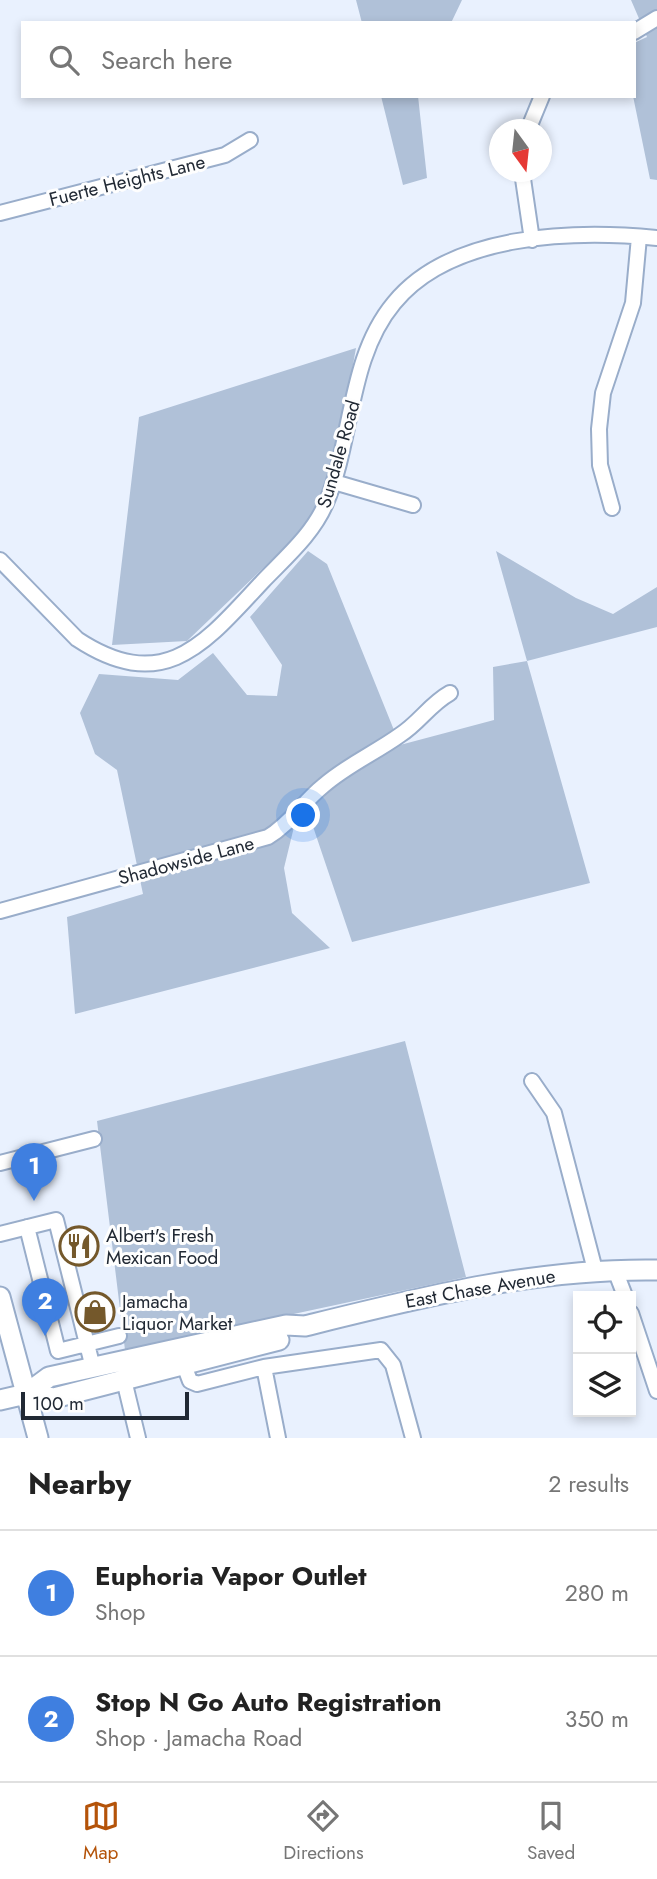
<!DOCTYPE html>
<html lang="en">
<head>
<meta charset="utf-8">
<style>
  :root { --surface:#fff; --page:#f2f2f2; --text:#222; --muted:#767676; --line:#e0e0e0; --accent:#b45309 }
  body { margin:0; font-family:Jost,sans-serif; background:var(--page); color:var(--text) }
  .controls { position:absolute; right:21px; bottom:21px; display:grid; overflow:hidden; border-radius:0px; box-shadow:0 4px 10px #0003 }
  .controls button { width:63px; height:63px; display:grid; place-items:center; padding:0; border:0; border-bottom:2px solid var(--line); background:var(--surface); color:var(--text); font:35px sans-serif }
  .compass { position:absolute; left:489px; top:119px; width:63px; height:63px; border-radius:50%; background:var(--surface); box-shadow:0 4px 10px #0003; rotate:165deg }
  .scale { position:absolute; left:21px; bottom:18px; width:168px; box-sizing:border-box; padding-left:7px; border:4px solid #212934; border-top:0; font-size:19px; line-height:24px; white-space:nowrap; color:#212934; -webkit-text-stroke:5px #fefefe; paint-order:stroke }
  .you { position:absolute; left:304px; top:816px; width:24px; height:24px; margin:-18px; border:5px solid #fff; border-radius:50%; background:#1a73e8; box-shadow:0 0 0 10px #1a73e833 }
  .badge { display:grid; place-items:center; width:46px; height:46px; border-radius:50%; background:var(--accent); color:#fff; font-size:23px; font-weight:700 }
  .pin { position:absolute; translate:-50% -58px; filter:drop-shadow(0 2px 4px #0008) }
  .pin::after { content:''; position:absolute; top:37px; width:24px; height:21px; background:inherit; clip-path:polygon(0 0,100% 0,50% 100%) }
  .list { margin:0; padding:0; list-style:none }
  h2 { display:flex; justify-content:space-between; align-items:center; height:91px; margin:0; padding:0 28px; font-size:30px }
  h2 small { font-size:23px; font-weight:400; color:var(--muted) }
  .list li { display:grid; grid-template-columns:46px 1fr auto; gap:21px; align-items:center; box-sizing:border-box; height:126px; padding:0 28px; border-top:2px solid var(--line) }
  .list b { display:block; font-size:26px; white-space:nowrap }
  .list p { margin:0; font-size:23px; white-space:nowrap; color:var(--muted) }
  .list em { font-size:23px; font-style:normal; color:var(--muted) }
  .icon { flex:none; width:38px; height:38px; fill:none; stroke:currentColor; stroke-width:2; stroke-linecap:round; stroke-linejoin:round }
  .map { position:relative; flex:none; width:657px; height:1438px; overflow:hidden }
  .search { position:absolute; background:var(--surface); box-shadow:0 4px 10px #0003; left:21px; right:21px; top:21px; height:77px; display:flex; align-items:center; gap:18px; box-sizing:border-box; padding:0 24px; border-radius:0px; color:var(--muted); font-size:26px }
  .sheet { height:343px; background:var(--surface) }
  nav { display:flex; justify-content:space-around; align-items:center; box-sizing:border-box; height:98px; border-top:2px solid var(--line); background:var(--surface); font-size:19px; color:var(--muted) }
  nav a { display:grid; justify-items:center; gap:4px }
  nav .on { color:var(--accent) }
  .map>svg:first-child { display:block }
  .grass { fill:#b0c1d8 }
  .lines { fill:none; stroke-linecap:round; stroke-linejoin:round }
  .minor-casing { stroke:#99adca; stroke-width:18 }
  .major-casing { stroke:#99adca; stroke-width:23 }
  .minor { stroke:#fff; stroke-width:14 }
  .major { stroke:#fff; stroke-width:19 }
  .labels { text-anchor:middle; stroke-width:6; stroke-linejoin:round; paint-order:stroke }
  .street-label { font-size:19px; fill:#212934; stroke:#fefefe }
  .poi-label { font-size:19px; fill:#212934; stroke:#fefefe; text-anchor:start }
</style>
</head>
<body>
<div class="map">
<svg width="657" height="1438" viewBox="0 0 657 1438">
  <rect width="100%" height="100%" fill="#e9f1fe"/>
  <!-- grass -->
  <path class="grass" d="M356 0H462L451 23H362Z
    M631 0H657V180L650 179 633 96 634 43 647 37Z
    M381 96H418L427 178 403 185Z
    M356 348 335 464 306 527 187 641 112 645 139 417Z
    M308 551 327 564 400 745 494 720 493 667 527 661 496 551 576 598 613 614 657 587V627L527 661 590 883 352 942 302 794 284 868 292 913 330 948 75 1014 67 917 143 894 117 770 95 754 80 713 99 674 178 680 213 653 247 695 277 696 282 665 250 617Z
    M405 1041 466 1277 125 1350 97 1121Z"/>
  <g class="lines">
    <!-- minor casing -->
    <g class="minor-casing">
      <path id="minor" d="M634 32 657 18
        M528 130 542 96
        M522 172 532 240
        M0 213 225 155 250 140
        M334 482 413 505
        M612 508 600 465 599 429 603 393 633 303 639 237
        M0 560 77 639C165 697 206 642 263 581 286 557 313 534 326 503 353 440 348 358 394 303 451 233 574 230 657 238
        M0 911 268 837C291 823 303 802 323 786 347 765 375 753 400 735 419 723 430 704 450 693
        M532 1081 554 1113 595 1270
        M0 1163 94 1139
        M27 1227 58 1351 119 1336
        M0 1234 56 1220 93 1368
        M615 1270 625 1296
        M631 1313 657 1391
        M184 1365 190 1381 197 1384 264 1367 278 1438
        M264 1367 381 1350 393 1365 413 1438
        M124 1380 138 1438"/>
    </g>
    <!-- major casing -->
    <g class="major-casing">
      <path id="major" d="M0 1297 38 1438
        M26 1394 49 1377 286 1325 305 1326C422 1297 535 1268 657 1270
        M0 1400 26 1394 54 1398 279 1340"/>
    </g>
    <!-- minor -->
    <use href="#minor" class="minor"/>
    <!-- major -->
    <use href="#major" class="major"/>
  </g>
  <!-- icons -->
  <defs>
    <g id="restaurant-ring" transform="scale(2.0125)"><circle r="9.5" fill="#fefefe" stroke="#74582b" stroke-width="1.5"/><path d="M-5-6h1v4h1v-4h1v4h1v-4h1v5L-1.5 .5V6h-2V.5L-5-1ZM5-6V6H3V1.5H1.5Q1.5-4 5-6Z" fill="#74582b"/></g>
    <g id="shop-ring" transform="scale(2.0125)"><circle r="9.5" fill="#fefefe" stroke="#74582b" stroke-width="1.5"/><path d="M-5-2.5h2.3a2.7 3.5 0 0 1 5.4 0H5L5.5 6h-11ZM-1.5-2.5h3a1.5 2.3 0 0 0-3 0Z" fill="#74582b"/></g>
  </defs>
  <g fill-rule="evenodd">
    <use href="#restaurant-ring" x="79" y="1246"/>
    <use href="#shop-ring" x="95" y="1312"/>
  </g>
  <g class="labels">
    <!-- street labels -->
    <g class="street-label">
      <text transform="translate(127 180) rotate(-14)" y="7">Fuerte Heights Lane</text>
      <text transform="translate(338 454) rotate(-74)" y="7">Sundale Road</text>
      <text transform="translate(186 860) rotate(-15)" y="7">Shadowside Lane</text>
      <text transform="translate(480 1288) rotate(-10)" y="7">East Chase Avenue</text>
    </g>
    <!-- poi labels -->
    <g class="poi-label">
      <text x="106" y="1242">Albert's Fresh<tspan x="106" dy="22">Mexican Food</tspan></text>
      <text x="122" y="1308">Jamacha<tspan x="122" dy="22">Liquor Market</tspan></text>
    </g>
  </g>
</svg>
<div class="controls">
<button><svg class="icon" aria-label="locate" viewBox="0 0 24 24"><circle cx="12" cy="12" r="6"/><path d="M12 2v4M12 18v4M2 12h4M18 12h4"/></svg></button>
<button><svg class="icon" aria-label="layers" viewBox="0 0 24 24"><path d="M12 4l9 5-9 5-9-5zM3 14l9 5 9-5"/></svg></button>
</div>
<svg class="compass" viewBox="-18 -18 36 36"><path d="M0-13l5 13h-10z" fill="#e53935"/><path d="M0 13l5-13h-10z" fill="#767676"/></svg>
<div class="scale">100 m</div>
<div class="you"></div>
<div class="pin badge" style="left:34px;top:1201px;background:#3f7fe0">1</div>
<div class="pin badge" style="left:45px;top:1336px;background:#3f7fe0">2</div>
<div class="search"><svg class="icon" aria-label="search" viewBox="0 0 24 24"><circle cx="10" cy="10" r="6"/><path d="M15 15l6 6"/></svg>Search here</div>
</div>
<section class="sheet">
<h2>Nearby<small>2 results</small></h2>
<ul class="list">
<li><span class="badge" style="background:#3f7fe0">1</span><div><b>Euphoria Vapor Outlet</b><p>Shop</p></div><em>280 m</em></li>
<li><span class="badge" style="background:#3f7fe0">2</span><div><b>Stop N Go Auto Registration</b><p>Shop · Jamacha Road</p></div><em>350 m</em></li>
</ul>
</section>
<nav>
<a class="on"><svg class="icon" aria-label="map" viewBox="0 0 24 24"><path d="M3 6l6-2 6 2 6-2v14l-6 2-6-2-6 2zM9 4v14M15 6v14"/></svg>Map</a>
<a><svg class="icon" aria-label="directions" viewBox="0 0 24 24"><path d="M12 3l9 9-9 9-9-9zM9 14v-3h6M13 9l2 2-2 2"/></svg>Directions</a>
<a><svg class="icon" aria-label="saved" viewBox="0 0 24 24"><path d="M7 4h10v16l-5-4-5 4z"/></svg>Saved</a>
</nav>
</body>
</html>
